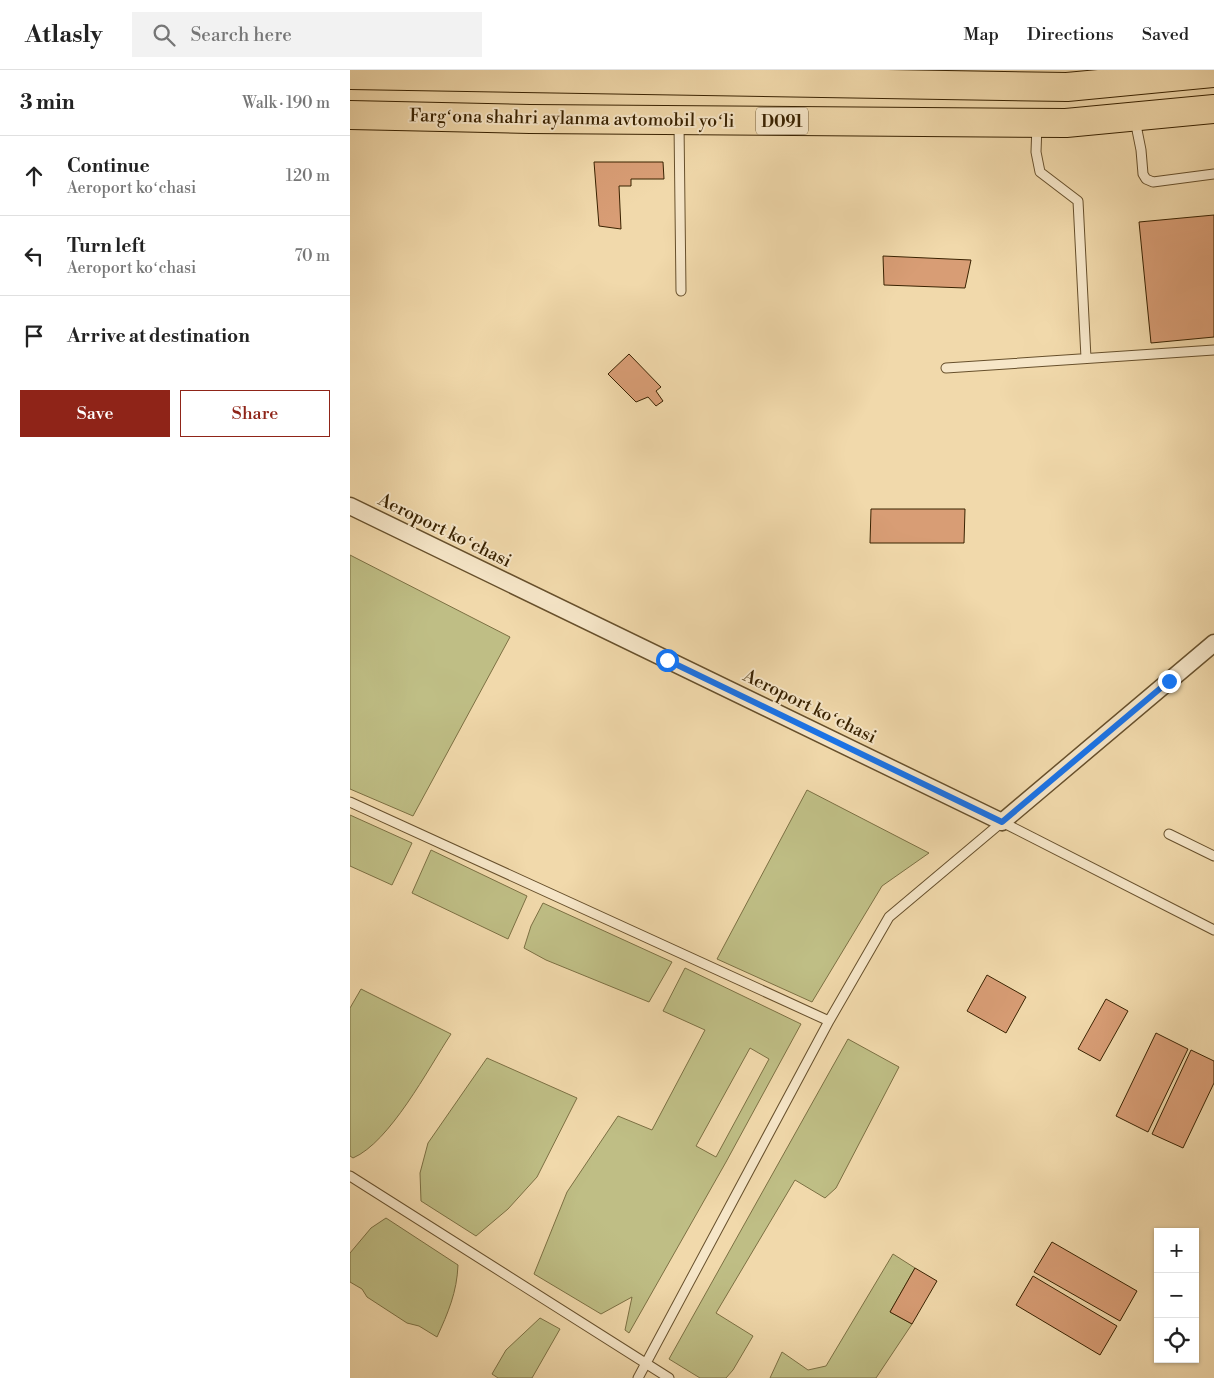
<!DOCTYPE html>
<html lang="en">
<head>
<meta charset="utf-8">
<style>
  :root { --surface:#fff; --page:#f2f2f2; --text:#222; --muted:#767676; --line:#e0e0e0; --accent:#8f2418 }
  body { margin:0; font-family:"Libre Bodoni",serif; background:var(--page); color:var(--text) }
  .controls { position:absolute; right:15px; bottom:15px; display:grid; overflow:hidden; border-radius:0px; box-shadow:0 1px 4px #0004 }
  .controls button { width:45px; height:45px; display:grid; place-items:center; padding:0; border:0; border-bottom:1px solid var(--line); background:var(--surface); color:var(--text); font:25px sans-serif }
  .stop { position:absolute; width:15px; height:15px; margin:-11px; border:4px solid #1a73e8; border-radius:50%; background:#fff }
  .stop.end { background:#1a73e8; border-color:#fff; box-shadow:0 1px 5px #0008 }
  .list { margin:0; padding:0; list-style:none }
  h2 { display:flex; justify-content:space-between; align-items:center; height:65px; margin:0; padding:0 20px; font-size:21px }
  h2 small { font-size:16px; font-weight:400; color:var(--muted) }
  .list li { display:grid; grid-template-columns:32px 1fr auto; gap:15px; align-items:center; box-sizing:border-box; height:80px; padding:0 20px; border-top:1px solid var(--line) }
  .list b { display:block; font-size:19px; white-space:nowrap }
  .list p { margin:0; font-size:16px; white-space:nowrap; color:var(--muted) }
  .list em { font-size:16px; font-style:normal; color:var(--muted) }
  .actions { display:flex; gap:10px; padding:15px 20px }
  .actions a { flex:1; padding:11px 0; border:1px solid var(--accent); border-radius:0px; text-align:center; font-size:18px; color:var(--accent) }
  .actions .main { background:var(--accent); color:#fff }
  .icon { flex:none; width:28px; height:28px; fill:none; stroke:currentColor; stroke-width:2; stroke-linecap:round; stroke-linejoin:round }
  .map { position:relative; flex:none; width:864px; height:1308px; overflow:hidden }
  header { display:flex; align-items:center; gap:30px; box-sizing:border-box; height:70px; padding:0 25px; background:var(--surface); border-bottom:1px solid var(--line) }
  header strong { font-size:24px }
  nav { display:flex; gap:28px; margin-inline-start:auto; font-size:18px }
  .search { width:350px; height:45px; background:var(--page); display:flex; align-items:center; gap:12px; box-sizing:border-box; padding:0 18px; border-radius:0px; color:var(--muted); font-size:19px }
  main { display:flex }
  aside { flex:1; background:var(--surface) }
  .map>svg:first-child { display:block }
  .green { fill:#bfbe85; stroke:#7c7043; fill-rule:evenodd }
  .building { fill:#d89d75; stroke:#392201 }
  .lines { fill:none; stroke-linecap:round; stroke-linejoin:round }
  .service-casing { stroke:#67502c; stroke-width:11 }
  .minor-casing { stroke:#67502c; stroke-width:19 }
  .trunk-casing { stroke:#392201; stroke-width:30 }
  .service { stroke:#f6e6c8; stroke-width:9 }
  .minor { stroke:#f6e6c8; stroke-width:16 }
  .trunk { stroke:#f1d9ab; stroke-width:28 }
  .route { stroke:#1a73e8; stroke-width:6 }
  .labels { text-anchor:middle; stroke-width:4; stroke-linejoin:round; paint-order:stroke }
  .shield { fill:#f6e6c8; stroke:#725d3d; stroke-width:1 }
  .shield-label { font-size:16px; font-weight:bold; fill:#392201 }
  .street-label { font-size:18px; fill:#392201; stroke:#f6e6c8 }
</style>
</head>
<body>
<header>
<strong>Atlasly</strong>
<div class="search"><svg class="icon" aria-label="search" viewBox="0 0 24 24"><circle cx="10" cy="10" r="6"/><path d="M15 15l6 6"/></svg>Search here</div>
<nav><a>Map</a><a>Directions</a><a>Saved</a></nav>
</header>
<main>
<aside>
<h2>3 min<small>Walk · 190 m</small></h2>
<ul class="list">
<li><svg class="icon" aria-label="ahead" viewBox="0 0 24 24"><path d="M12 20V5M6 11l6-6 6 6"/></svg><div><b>Continue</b><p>Aeroport koʻchasi</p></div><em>120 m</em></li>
<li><svg class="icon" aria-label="left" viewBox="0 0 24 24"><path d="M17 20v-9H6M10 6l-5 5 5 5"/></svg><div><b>Turn left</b><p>Aeroport koʻchasi</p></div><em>70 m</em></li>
<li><svg class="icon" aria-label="arrive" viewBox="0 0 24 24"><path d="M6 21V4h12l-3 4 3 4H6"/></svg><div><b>Arrive at destination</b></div></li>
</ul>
<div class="actions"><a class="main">Save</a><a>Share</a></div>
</aside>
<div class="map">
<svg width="864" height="1308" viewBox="0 0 864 1308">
  <rect width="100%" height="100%" fill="#f1d9ab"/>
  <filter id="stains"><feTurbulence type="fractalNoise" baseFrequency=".004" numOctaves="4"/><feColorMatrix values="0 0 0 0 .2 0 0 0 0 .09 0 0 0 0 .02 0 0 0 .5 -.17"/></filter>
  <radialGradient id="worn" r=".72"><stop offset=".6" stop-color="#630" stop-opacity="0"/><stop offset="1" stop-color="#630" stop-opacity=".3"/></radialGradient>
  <!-- green -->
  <path class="green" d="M0 485 160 567 63 746 0 719Z
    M457 720 579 783 532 816 462 932 367 889Z
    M0 745 62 773 42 815 0 796Z
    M81 780 177 826 158 869 62 823Z
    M193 833 322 892 299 932 196 890 174 878 181 856Z
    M335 898 451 954 376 1092 279 1263 275 1260 282 1227 251 1244 184 1204 217 1122 268 1046 302 1060 355 960 313 941ZM400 978 419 989 366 1087 346 1076Z
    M11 919 101 964C78 999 40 1072 3 1088L0 1086V938Z
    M498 969 549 997 486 1118 475 1128 445 1110 366 1243 403 1266 383 1300 376 1308H350L319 1289Z
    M137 988 227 1028 187 1107 158 1139 126 1166 71 1131 70 1103 78 1073Z
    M36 1148 108 1195C107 1222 98 1243 87 1267L69 1256 57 1253 17 1227 12 1219 0 1212V1183L21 1158Z
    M543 1184 565 1198 540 1242 562 1254 526 1308H420L432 1282 458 1300 476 1296Z
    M190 1248 210 1259 182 1308H148L142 1304 156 1280Z"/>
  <!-- building -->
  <path class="building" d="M244 92H313L314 109H281V116H269L271 159 249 156Z
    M864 145V267L801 273 789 152Z
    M533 186 621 190 615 218 534 215Z
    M279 284 311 317 306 321 313 331 306 336 298 327 286 332 258 304Z
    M521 439H615L614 473H520Z
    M637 905 676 927 656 963 617 941Z
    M756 929 778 941 750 991 728 979Z
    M806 963 838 979 798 1062 766 1046Z
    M841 980 864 991V1013L833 1078 802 1064Z
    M702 1172 787 1221 770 1251 684 1202Z
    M565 1198 587 1211 562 1254 540 1242Z
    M683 1206 767 1256 750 1285 666 1235Z"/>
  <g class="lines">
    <!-- service casing -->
    <g class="service-casing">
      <path id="service" d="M785 50 791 80 793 104 796 109 803 112 864 104
        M329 54 331 221
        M687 55 686 82 690 102 728 131 736 288
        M596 298 864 280
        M0 732 479 951
        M819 764 864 786
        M0 1106 319 1308
        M288 1308 479 951 539 847 652 752 864 860"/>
    </g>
    <!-- minor casing -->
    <g class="minor-casing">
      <path id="minor" d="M0 436 652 752 864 573"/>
    </g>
    <!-- trunk casing -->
    <g class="trunk-casing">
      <path id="trunk" d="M0 5 717 17 864 3
        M0 45 180 49 716 53 864 39"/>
    </g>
    <!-- service -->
    <use href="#service" class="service"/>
    <!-- minor -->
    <use href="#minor" class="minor"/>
    <!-- trunk -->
    <use href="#trunk" class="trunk"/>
  </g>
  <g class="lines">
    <!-- route -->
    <path class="route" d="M317 590 652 752 819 611"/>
  </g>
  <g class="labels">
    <!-- shield labels -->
    <rect class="shield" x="406" y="37.5" width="52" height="27" rx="4"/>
    <g class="shield-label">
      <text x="432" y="57">D091</text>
    </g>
    <!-- street labels -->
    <g class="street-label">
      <text transform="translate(222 48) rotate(1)" y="6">Fargʻona shahri aylanma avtomobil yoʻli</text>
      <text transform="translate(95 460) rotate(26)" y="6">Aeroport koʻchasi</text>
      <text transform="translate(460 636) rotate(26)" y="6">Aeroport koʻchasi</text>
    </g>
  </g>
  <rect width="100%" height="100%" filter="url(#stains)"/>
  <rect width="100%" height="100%" fill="url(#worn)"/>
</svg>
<div class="controls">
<button>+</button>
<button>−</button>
<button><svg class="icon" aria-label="locate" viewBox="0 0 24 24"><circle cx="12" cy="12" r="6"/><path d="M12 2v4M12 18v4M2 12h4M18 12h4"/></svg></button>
</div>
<div class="stop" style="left:317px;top:590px"></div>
<div class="stop end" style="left:819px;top:611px"></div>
</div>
</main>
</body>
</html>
